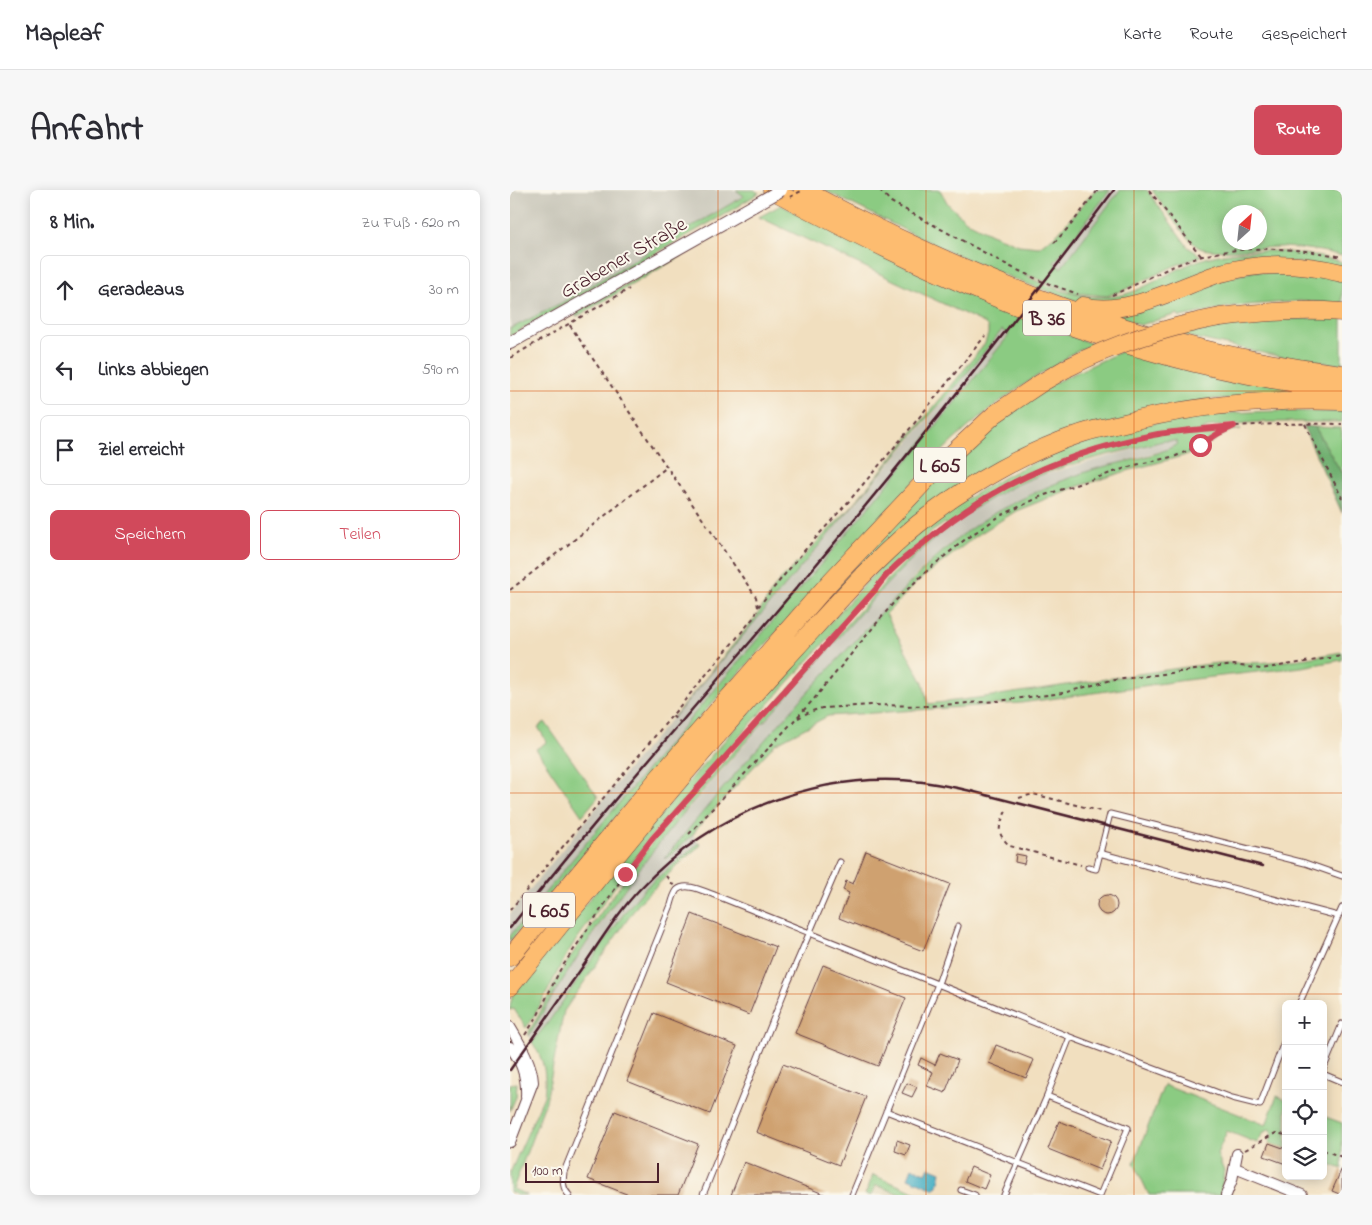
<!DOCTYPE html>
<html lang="de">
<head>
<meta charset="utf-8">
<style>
  :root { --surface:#fff; --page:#f7f7f7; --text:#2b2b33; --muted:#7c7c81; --line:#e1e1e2; --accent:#d1495b }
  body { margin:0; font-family:"Indie Flower",sans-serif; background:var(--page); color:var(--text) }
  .controls { position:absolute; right:15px; bottom:15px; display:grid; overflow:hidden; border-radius:8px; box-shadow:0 2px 12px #0003 }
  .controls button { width:45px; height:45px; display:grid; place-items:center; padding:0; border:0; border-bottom:1px solid var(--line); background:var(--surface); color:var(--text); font:25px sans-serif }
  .compass { position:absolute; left:712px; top:15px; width:45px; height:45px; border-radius:50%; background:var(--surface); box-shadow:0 2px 12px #0003; rotate:27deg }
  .scale { position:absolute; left:15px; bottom:12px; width:134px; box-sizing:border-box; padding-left:5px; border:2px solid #4a1f2b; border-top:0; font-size:14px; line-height:18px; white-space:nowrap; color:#4a1f2b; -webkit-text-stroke:4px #fbf7ec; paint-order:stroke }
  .stop { position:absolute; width:15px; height:15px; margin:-11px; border:4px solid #d1495b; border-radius:50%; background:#fff }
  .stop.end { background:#d1495b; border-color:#fff; box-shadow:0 1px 5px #0008 }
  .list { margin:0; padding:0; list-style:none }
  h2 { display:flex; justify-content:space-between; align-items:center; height:65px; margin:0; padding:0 20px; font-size:21px }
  h2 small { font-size:16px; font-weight:400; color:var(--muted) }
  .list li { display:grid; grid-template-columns:32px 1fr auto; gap:15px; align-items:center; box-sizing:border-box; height:70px; margin:0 10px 10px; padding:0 10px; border:1px solid var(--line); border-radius:8px }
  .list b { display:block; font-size:19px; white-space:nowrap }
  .list em { font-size:16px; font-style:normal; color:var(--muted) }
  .actions { display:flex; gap:10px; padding:15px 20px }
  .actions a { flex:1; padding:11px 0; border:1px solid var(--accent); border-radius:8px; text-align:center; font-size:18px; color:var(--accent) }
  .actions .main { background:var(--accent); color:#fff }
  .icon { flex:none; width:28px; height:28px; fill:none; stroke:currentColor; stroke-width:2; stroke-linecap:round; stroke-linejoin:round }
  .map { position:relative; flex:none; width:832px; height:1005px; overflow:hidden; border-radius:8px }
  header { display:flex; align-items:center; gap:30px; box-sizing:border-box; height:70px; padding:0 25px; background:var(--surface); border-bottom:1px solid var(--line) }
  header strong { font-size:24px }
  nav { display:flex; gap:28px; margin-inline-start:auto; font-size:18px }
  .intro { display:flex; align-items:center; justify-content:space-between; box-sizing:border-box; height:120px; padding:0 30px }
  h1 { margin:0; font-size:35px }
  .button { padding:12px 22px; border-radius:8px; background:var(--accent); color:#fff; font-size:18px; font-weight:700 }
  main { display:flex; gap:30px; padding:0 30px }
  aside { flex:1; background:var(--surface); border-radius:8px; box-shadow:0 2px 12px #0003 }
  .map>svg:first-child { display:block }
  .built { fill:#dfd3b4 }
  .industrial { fill:#c7c5b8 }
  .green { fill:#8bcb82; stroke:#6a7556; fill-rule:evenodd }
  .forest { fill:#70af70; stroke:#5d674e }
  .water { fill:#44aec3; stroke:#476677 }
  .building { fill:#cfa170 }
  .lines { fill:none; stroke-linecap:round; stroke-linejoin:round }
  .service-casing { stroke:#633c41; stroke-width:7 }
  .minor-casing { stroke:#633c41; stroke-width:12 }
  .tertiary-casing { stroke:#633c41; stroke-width:14 }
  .trunk-casing { stroke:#633c41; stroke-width:19 }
  .path { stroke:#633c41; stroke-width:2; stroke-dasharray:4 4; stroke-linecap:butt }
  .service { stroke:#fff; stroke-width:5 }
  .minor { stroke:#fff; stroke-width:10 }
  .tertiary { stroke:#fff; stroke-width:12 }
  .trunk { stroke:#fdbc6f; stroke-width:18 }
  .rail { stroke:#4a1f2b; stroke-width:2.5 }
  .tertiary-bridge-casing { stroke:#633c41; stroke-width:14; stroke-linecap:butt }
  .trunk-bridge-casing { stroke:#633c41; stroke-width:19; stroke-linecap:butt }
  .path-bridge { stroke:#633c41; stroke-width:2; stroke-dasharray:4 4; stroke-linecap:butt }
  .tertiary-bridge { stroke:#fff; stroke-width:12 }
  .trunk-bridge { stroke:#fdbc6f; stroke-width:18 }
  .route { stroke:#d1495b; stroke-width:6 }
  .grid { fill:none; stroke:#d8530f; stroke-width:1; stroke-opacity:0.55 }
  .labels { text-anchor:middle; stroke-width:4; stroke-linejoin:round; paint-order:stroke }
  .shield { fill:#fbf7ec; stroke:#7f6065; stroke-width:1 }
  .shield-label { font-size:20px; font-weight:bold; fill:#4a1f2b }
  .street-label { font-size:21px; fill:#4a1f2b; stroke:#fbf7ec }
</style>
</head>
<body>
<header>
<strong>Mapleaf</strong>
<nav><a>Karte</a><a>Route</a><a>Gespeichert</a></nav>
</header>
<div class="intro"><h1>Anfahrt</h1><a class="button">Route</a></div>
<main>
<aside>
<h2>8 Min.<small>Zu Fuß · 620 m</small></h2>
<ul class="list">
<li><svg class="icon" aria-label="ahead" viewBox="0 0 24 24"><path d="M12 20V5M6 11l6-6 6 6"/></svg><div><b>Geradeaus</b></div><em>30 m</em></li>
<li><svg class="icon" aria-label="left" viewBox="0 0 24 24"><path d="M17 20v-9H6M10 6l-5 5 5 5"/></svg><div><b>Links abbiegen</b></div><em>590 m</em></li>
<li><svg class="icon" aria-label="arrive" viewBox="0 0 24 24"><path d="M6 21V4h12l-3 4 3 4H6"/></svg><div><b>Ziel erreicht</b></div></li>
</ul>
<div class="actions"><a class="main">Speichern</a><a>Teilen</a></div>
</aside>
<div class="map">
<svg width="832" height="1005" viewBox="0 0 832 1005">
  <rect width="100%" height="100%" fill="#fbf7ec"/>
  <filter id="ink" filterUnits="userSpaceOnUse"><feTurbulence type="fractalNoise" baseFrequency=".02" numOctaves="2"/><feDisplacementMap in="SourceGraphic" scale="10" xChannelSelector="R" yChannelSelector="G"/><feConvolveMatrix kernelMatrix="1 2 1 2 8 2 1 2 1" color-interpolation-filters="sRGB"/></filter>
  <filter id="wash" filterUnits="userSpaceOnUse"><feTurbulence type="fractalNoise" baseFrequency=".0096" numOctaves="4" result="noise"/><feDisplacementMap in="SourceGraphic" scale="20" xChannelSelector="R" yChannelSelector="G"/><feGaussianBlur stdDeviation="1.12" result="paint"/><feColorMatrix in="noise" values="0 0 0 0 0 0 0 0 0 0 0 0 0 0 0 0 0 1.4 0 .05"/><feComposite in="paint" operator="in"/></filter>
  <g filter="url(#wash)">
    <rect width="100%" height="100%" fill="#f1dfbf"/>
    <!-- built -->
    <path class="built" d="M366 995 392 1005H362Z"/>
    <!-- industrial -->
    <path class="industrial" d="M0 0H226L235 5 51 113 0 139Z
      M600 0H610L551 78 544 74Z
      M492 139 499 144 442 217 351 327 139 577 0 746V724L114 584 449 193Z
      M653 251H666L668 254 655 260 583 280 531 300 486 322 439 355 407 384 291 511 174 644 156 668 183 645 189 653 135 698 114 722 37 834 22 852 19 846 50 793 131 676 163 636 381 388 430 343 462 320 488 304 516 290 536 284Z"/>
    <!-- green -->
    <path class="green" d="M226 0H244L249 3 231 14V15L0 146V139L51 113 234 6Z
      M314 0H430L438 14 456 31 481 44 509 55 529 57 548 43 585 0H600L544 73 551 78 610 0H637L678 57 691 66 664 76 614 100 597 106 565 103 515 84 514 85C548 102 590 116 627 100 650 90 672 75 696 68 740 56 788 60 832 72V79L783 72 632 109 572 113 509 91 435 60Z
      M642 0H832V66C812 60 792 58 771 57 753 57 700 65 688 57 676 49 651 13 642 0ZM749 22V52H719V22Z
      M271 15C373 67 475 116 583 154L557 166 558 168C510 194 468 226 429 264L195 521 0 751V746C163 543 338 349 499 145L492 140 449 193 413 233 163 528 246 427 266 395 341 317 446 190 475 153 478 144V137L474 133 249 27Z
      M244 22 234 30 66 127 65 123Z
      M738 81 832 87V114L791 111 724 116 670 127 668 124 630 135 599 124Z
      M832 128V175L772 167 666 144 723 130Z
      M612 161 824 205 703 209 490 274 287 447 285 444 308 415 458 255 531 199Z
      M772 221 832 222V232H750L702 236 689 241 731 239 720 241 684 263 620 280 563 298 506 321 466 346 408 391 376 424 413 493 418 514C510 504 600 487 692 475 715 471 737 474 760 472 784 471 808 466 832 462V470L792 477 676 490 511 513 318 526 265 554 187 638 183 645 158 667 155 668C219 588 289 511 359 436 399 394 437 350 488 321 519 305 552 289 585 279 612 271 643 268 668 254L666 251H653C599 265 536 277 487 305 409 348 356 418 298 483 247 540 194 596 147 656 100 716 57 780 19 846V841C33 820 42 796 56 774 84 730 116 688 147 646L377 390 405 362 436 336 435 333 423 341 382 380 355 408 229 547 167 620 144 643 62 756C45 783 34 813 16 838L4 819 0 820C0 805 10 792 19 781 100 685 180 587 265 494 288 468 311 443 334 417 346 404 358 390 371 377 450 299 555 248 665 229 700 223 736 222 772 221Z
      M805 237 830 238 832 242V284Z
      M35 532 88 607 72 626 26 559 37 552 28 537Z
      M189 653 191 655 174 669 129 713 54 821 36 911 3 999 17 1005H7L0 1002V983L34 906C37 884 34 870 22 852L37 834 115 722 135 698Z
      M7 893 6 907 0 921V894Z
      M654 895 756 935 767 906 776 910V959L759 953 762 945 760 939 753 943 747 953 717 941 707 964 714 981 711 1005H639L624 973Z
      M813 926 832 933V979L817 973 815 975 813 974Z
      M363 985 412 1005H392L366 995 362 1005H355Z"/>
    <!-- forest -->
    <path class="forest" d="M793 236 805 237 832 284V323Z"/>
    <!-- water -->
    <path class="water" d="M419 977 431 982 428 996 424 999 398 988 402 978 416 983Z"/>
    <g id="blocks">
      <!-- building -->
      <path class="building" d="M356 661 440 694 413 761 329 728 339 703 333 700 336 691 343 694Z
        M506 664 516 666 514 674 505 672Z
        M587 715a10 10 0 1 1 20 0a10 10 0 1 1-20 0Z
        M182 724 266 757 239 825 156 792Z
        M313 775 396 808 368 876 285 843Z
        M144 823 227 856 200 924 117 891Z
        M486 855 524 870 516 888 479 873Z
        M430 863 448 870 435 903 417 896 423 882 408 875 411 868 425 875Z
        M273 874 356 907 329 975 246 942Z
        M397 893 407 897 402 907 392 903Z
        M105 921 188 954 168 1005H119L78 989Z
        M549 931 601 951 590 980 538 959Z
        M387 950 400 955 396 965 385 961Z
        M759 953 776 959V974L754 966Z
        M234 972 316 1005H221Z
        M461 977 480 985 474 999 455 991Z
        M832 978V1005L822 1001Z"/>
    </g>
  </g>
  <g filter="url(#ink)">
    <use href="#blocks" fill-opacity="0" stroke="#633c41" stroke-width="1"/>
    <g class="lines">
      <!-- service casing -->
      <g class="service-casing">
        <path id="service" d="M589 663 828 726
          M578 677 586 679 600 624 795 673 832 686
          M789 814 832 718
          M813 880 832 834
          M813 884 832 892
          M376 921 590 1005 618 938 537 906
          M451 1000 465 1005
          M59 1005C52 998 53 991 54 982L161 715C162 711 164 704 167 700 176 692 193 701 202 704L560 847 722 908 750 915 776 847
          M193 1005 277 795 330 672
          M342 1005 428 794 448 736
          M494 1005 537 906 560 847"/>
      </g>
      <!-- minor casing -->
      <g class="minor-casing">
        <path id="minor" d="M0 837C10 854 22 873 23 892L0 952
          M0 857C12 871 17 888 16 907
          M725 978 792 1005
          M716 1005 722 990 727 964"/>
      </g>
      <!-- tertiary casing -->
      <g class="tertiary-casing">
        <path id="tertiary" d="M0 153 243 16"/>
      </g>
      <!-- trunk casing -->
      <g class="trunk-casing">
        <path id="trunk" d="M262 0C439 96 629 178 832 199
          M293 0C465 91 637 161 832 184
          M573 116C617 128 669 96 711 83 750 72 793 73 832 83
          M710 127C750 122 791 119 832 122
          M0 767 145 592 320 392 430 275 485 224 531 193 557 178
          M0 797C89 687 177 576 273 472 319 423 367 364 421 324 463 292 517 262 567 245 582 239 598 237 614 233 689 214 755 209 832 211"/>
      </g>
      <!-- path -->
      <path class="path" d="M370 0 381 12 501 77 531 91 568 104
        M639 0 691 66
        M544 53 560 36 588 0
        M602 105C629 94 653 79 680 70 725 54 785 57 832 67
        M0 168 119 99
        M795 234 832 308
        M0 400 157 277
        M248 417 294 361 339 311 403 235 475 146
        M162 526 174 535
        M288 528 299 522 312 518 361 515 417 516 487 511 553 503 598 491 724 475 751 479 832 466
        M509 608 523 604 594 622
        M496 621C488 638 486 643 500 656L571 675
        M179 644 304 509 385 411 420 378 457 348 490 326 532 306 625 275 666 266 690 255 721 237
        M156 686 164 696
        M0 720 245 426 248 417 246 407 59 134
        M15 845 27 827 50 780 115 684 142 649 366 399C378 379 399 365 417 349 536 248 681 231 832 234
        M735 960 762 945 766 943 776 945
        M813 960 832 967"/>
      <!-- service -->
      <use href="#service" class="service"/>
      <!-- minor -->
      <use href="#minor" class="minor"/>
      <!-- tertiary -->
      <use href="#tertiary" class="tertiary"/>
      <!-- trunk -->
      <use href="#trunk" class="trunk"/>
      <!-- rail -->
      <path class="rail" d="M0 738C96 616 199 501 300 382 405 258 506 130 604 0
        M0 880C25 844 51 808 76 772 93 747 109 721 130 699 201 623 309 579 413 592 434 595 455 599 476 605L753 676"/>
      <!-- tertiary-bridge casing -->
      <g class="tertiary-bridge-casing">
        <path id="tertiary-bridge" d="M243 16 271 0"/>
      </g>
      <!-- trunk-bridge casing -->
      <g class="trunk-bridge-casing">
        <path id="trunk-bridge" d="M557 178C606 153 656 137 710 127"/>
      </g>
      <!-- path-bridge -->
      <path class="path-bridge" d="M280 7 293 0"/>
      <!-- tertiary-bridge -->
      <use href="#tertiary-bridge" class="tertiary-bridge"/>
      <!-- trunk-bridge -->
      <use href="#trunk-bridge" class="trunk-bridge"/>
    </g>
  </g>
  <g class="lines" filter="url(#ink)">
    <!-- route -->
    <path class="route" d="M115 684 142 649 366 399C378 380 397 366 415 352 482 294 561 261 648 244 672 240 698 239 724 236L709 243 690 255"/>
  </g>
  <!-- grid -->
  <path class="grid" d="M208 0V1005M416 0V1005M624 0V1005M0 201H832M0 402H832M0 603H832M0 804H832"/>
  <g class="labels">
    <!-- shield labels -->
    <g class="shield">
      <rect x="513" y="110.5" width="48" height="35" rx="4"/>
      <rect x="404" y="257.5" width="52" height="35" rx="4"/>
      <rect x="13" y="702.5" width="52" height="35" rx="4"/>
    </g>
    <g class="shield-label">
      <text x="537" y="135">B 36</text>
      <text x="430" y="282">L 605</text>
      <text x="39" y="727">L 605</text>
    </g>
    <!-- street labels -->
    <g class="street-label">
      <text transform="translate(113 67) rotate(-30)" y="7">Grabener Straße</text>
    </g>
  </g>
</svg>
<div class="controls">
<button>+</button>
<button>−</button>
<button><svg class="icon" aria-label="locate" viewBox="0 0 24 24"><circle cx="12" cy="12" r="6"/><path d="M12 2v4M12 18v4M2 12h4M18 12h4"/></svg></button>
<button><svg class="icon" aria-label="layers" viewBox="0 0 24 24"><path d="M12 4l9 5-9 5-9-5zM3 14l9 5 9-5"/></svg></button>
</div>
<svg class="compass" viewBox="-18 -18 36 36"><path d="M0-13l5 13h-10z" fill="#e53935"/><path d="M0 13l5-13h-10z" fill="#7c7c81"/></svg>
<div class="scale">100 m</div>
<div class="stop" style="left:690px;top:255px"></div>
<div class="stop end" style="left:115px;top:684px"></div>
</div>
</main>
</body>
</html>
